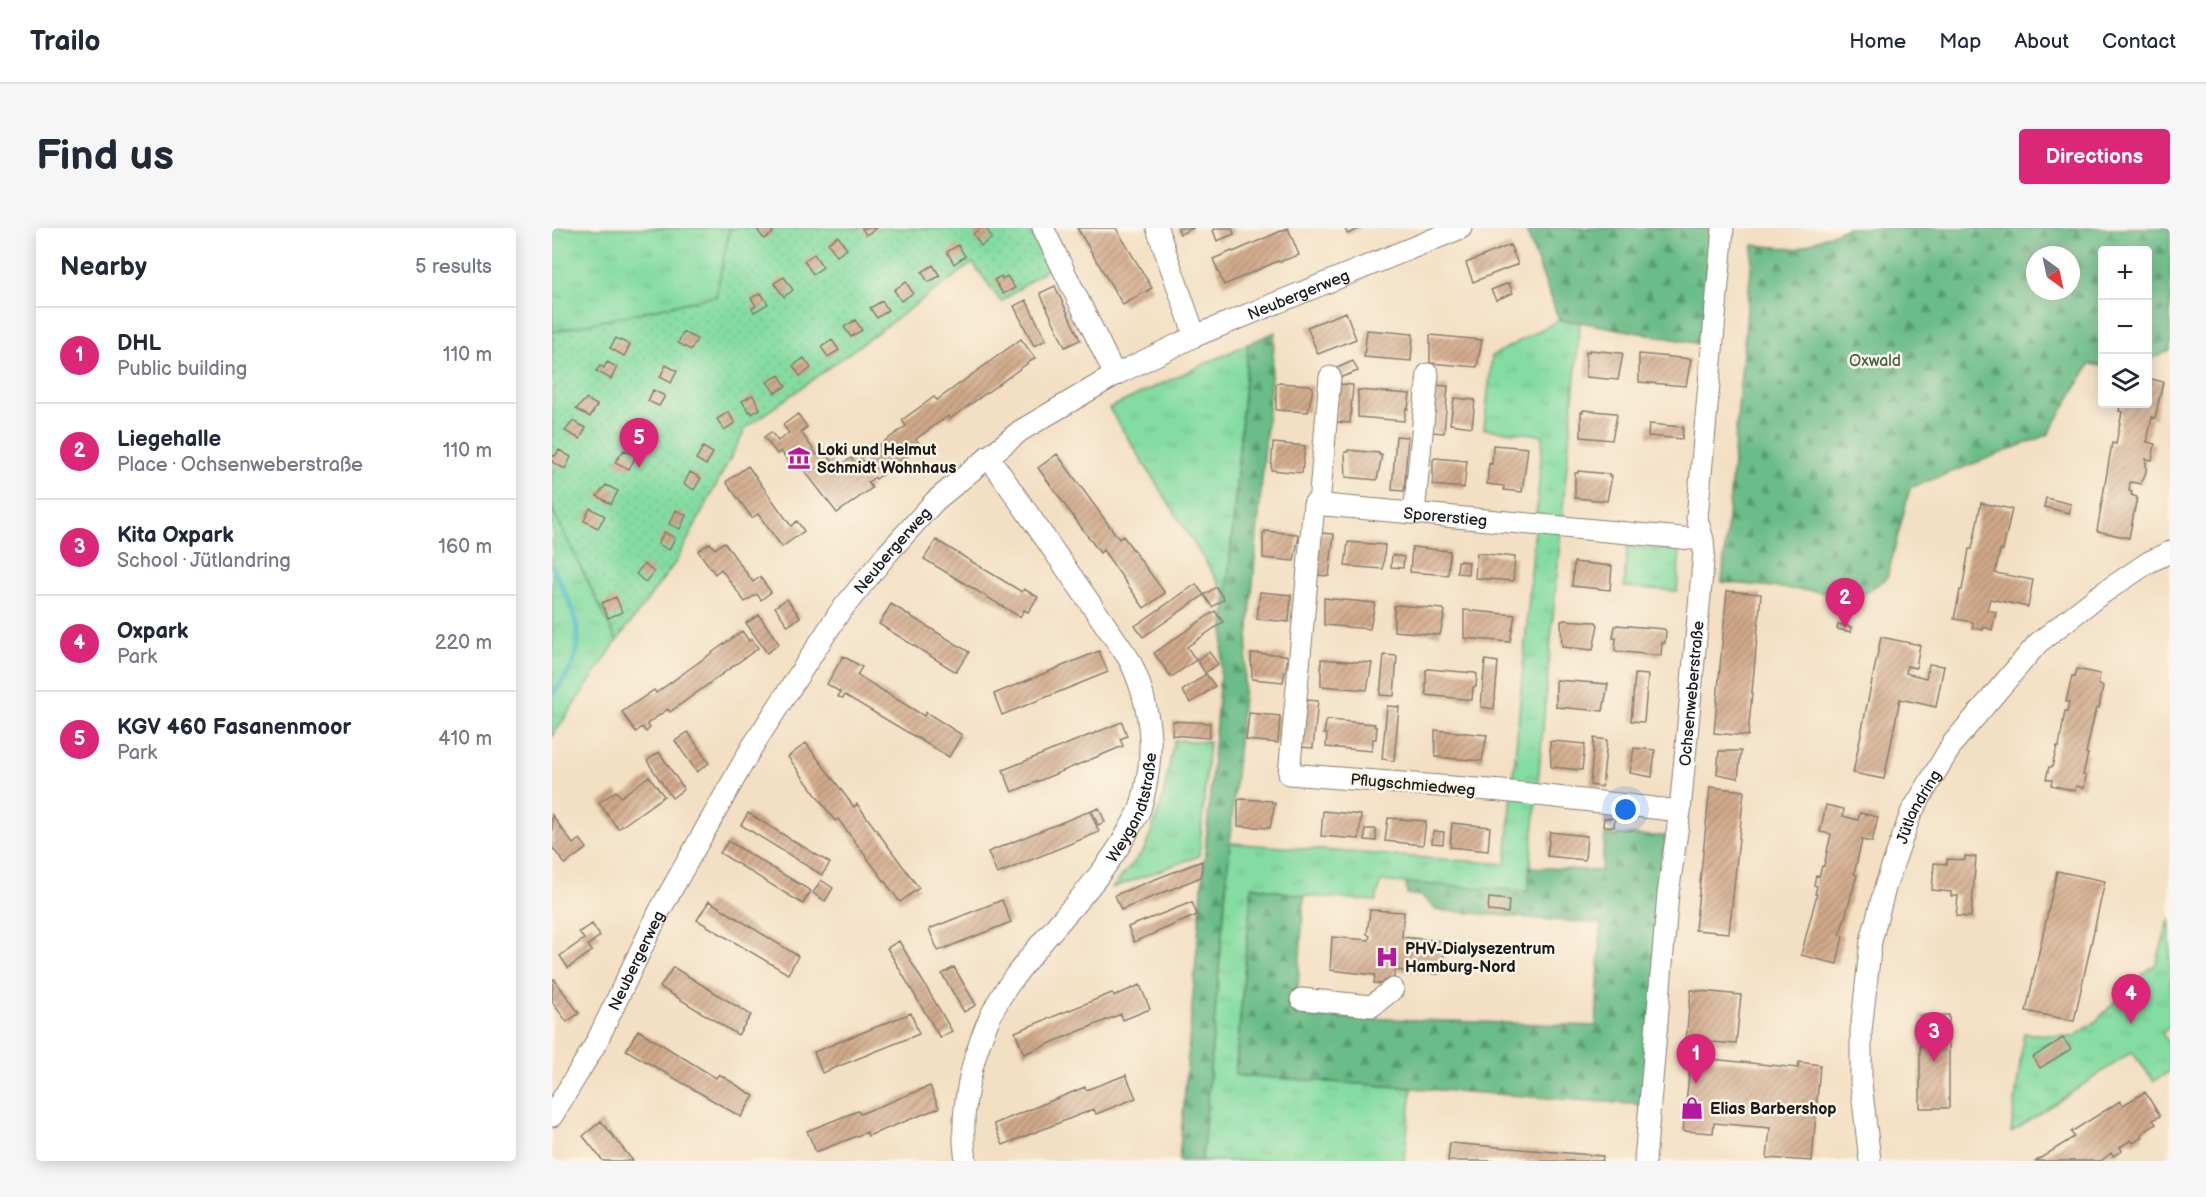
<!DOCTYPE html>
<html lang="en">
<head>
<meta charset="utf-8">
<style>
  :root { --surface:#fff; --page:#f6f6f7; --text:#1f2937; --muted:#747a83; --line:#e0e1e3; --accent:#db2777 }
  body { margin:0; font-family:"Balsamiq Sans",sans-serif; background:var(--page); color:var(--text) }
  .controls { position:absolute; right:18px; top:18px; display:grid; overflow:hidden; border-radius:6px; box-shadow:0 3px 15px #0003 }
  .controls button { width:54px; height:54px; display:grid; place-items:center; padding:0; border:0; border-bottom:2px solid var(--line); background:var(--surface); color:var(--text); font:30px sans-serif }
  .compass { position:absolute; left:1474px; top:18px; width:54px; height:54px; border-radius:50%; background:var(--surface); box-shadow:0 3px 15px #0003; rotate:147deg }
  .you { position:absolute; left:1074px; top:582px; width:21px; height:21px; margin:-15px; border:4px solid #fff; border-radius:50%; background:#1a73e8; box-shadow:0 0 0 9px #1a73e833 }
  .badge { display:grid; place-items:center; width:39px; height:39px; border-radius:50%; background:var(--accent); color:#fff; font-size:20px; font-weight:700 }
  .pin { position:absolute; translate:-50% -50px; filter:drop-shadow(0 2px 3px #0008) }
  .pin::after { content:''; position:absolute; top:32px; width:21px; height:18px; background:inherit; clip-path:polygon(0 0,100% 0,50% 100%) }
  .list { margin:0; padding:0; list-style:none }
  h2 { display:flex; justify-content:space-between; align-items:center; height:78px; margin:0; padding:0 24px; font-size:26px }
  h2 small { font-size:20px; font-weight:400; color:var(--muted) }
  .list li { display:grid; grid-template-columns:39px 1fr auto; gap:18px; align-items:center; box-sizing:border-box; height:96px; padding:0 24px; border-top:2px solid var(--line) }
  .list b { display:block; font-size:22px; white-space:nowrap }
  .list p { margin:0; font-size:20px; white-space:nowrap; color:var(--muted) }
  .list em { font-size:20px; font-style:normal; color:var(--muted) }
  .icon { flex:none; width:33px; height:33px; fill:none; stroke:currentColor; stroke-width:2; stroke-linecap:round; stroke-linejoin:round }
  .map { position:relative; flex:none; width:1618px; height:933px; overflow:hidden; border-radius:6px }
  header { display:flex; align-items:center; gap:36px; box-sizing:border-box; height:84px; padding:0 30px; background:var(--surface); border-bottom:2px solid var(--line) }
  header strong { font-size:28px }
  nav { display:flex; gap:33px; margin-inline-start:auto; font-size:21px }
  .intro { display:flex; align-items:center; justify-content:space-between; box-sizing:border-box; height:144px; padding:0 36px }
  h1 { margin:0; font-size:42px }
  .button { padding:15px 27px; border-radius:6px; background:var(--accent); color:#fff; font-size:21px; font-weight:700 }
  main { display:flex; gap:36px; padding:0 36px }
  aside { flex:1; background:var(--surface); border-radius:6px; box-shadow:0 3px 15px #0003 }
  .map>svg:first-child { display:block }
  .grass { fill:url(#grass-tufts); stroke:#507c5f; stroke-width:1.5 }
  .forest { fill:url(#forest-firs); stroke:#436c52; stroke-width:1.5; fill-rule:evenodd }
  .garden { fill:url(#garden-dots); stroke:#507c5f; stroke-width:1.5 }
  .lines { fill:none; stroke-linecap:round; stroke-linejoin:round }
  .stream { stroke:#4fbcc8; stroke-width:5 }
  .building { fill:url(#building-hatch) }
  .minor-casing { stroke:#887e70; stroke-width:23 }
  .minor { stroke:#fff; stroke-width:21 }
  .labels { text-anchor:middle; stroke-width:5; stroke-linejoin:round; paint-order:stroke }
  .street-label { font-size:16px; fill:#1c1c1c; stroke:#fcf5e5 }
  .park-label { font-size:16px; fill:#405f4b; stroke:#fcf5e5 }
  .poi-label { font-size:16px; font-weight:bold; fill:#1c1c1c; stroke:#fcf5e5; text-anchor:start }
</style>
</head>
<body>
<header>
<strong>Trailo</strong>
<nav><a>Home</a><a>Map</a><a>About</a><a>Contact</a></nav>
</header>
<div class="intro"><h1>Find us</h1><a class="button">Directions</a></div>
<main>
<aside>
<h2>Nearby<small>5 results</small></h2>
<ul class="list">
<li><span class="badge">1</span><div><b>DHL</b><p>Public building</p></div><em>110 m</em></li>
<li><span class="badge">2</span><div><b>Liegehalle</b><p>Place · Ochsenweberstraße</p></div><em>110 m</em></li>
<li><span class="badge">3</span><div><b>Kita Oxpark</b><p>School · Jütlandring</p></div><em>160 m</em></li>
<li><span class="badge">4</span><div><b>Oxpark</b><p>Park</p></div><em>220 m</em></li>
<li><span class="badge">5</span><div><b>KGV 460 Fasanenmoor</b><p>Park</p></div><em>410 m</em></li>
</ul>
</aside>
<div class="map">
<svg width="1618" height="933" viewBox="0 0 1618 933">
  <defs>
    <pattern id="grass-tufts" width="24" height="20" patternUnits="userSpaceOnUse" patternTransform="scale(1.5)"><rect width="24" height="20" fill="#83dca2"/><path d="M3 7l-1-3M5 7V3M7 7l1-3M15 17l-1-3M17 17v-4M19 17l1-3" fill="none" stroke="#71bc8b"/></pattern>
    <pattern id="forest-firs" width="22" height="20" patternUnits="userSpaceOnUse" patternTransform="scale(1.5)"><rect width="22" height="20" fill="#6abc88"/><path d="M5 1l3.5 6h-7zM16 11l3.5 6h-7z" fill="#56986e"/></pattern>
    <pattern id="garden-dots" width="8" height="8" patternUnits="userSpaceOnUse" patternTransform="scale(1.5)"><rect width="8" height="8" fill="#83dca2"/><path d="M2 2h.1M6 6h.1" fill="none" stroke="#71bc8b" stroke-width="1.8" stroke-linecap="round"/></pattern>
    <pattern id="building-hatch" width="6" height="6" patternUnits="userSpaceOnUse" patternTransform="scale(1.5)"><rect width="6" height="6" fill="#d1a98a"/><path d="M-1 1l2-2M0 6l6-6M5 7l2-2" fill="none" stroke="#a98970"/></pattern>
  </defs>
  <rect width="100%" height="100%" fill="#fcf5e5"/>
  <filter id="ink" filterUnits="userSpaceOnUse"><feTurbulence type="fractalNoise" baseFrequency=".0167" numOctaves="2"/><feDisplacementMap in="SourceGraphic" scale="12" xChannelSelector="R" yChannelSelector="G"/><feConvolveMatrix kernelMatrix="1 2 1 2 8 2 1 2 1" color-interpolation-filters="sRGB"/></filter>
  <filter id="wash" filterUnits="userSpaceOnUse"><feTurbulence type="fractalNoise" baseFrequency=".008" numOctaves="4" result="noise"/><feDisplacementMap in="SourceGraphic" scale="24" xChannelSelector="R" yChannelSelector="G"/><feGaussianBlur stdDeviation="1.35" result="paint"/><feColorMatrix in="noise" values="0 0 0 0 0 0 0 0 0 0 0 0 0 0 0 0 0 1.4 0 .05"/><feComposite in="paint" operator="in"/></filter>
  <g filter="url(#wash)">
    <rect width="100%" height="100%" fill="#f3dfc3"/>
    <!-- grass -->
    <path class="grass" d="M0 0H178L164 68 0 104Z
      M1007 92 1028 94 976 663 914 661 829 653 824 673 752 668 700 658 683 847 860 860 852 933H650L678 615 954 636 991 207 932 201 940 128Z
      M696 116 675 368 557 180Z
      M0 280 65 413 0 509Z
      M1075 319 1128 322 1125 363 1072 359Z
      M622 512 657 514 647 628 560 660 593 621 611 570Z
      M1618 690V799L1610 805 1618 818V843L1602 853 1580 824 1459 905 1472 805 1522 809 1545 792 1589 747 1604 736Z"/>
    <!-- forest -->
    <path class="forest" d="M973 0H1159L1149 116 1028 94 1007 92Z
      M1294 0H1618V122L1596 133V22H1550V138L1538 136 1496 207 1358 260 1335 350 1309 368 1170 354 1201 17 1245 21ZM1483 27H1519V63H1483Z
      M723 104 650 933H627L696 116Z
      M1053 607 1118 608 1093 877 683 847 700 658 752 668 744 788 1044 798 1049 696 884 682 870 668 855 666 854 655 976 663 978 639 1049 643Z"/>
    <!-- garden -->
    <path class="garden" d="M178 0H477L496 40 449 74 421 35 194 200 125 332 65 413 0 280V104L164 68Z"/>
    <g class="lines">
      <!-- stream -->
      <path class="stream" d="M0 338C15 370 35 398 21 436 17 446 7 457 0 467"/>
    </g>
    <g id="blocks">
      <!-- building -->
      <path class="building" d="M204 0H218L221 5 212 11Z
        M310 0H325L314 7Z
        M430 0H434L440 10 429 18 421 6Z
        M525 0H564L600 60 571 77Z
        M626 0H642L628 6Z
        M666 0H680L682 6 665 13 661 2Z
        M736 0 747 27 727 34 726 33 672 57 661 31 680 23 681 24Z
        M793 0H810L795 6Z
        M286 8 295 21 285 28 276 15Z
        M406 17 413 28 402 36 395 24Z
        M958 17 966 36 921 54 914 35Z
        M262 26 271 39 261 46 252 33Z
        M381 37 388 48 376 54 370 44Z
        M449 48 450 51 455 48 463 60 451 66 442 52Z
        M232 49 241 62 232 69 222 55Z
        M354 54 361 65 349 73 342 62Z
        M957 55 961 65 944 72 939 62Z
        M503 58 528 112 513 119 488 65Z
        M209 65 216 76 202 84 200 80 204 78 199 70Z
        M474 72 494 112 482 118 462 78Z
        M330 73 336 82 325 90 318 80Z
        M794 84 804 111 766 126 755 99Z
        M303 92 310 102 299 109 292 99Z
        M815 102 861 106 859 133 812 129Z
        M131 104 145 111 139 122 126 115Z
        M878 107 930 112 925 139 878 135Z
        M64 110 78 117 72 128 58 120Z
        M469 111 483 130 398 191 396 188 364 211 369 218 324 251 323 249 316 254 320 260 285 285 242 229 236 233 229 223 225 226 212 209 219 204 226 213 237 205 231 197 246 186 255 199 249 204 265 227 272 222 285 240 299 230 307 241 314 236 309 230 354 198 350 192 382 169 385 172Z
        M280 112 287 122 276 129 269 119Z
        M1037 122 1069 125 1071 126 1066 152 1034 149V123L1037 124Z
        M1087 126 1139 131 1134 158 1087 154Z
        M252 130 259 140 248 148 241 138Z
        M801 133 806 143 787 150 783 141Z
        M55 134 65 139 59 151 44 143 48 138 52 140Z
        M114 137 125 143 119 155 108 149Z
        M227 147 234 158 223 165 215 154Z
        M1596 150 1611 154 1603 190 1600 189 1595 214 1603 216 1600 232 1594 231V244L1589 256 1578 254 1577 263 1580 264 1579 267 1585 269 1577 310 1545 303 1560 215 1564 216 1570 184 1567 183 1568 178 1570 176H1596Z
        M727 155 758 157 761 160 756 184 724 182V156Z
        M787 156 801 157 798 195 784 194Z
        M883 157 896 158 892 205 879 204Z
        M101 162 113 168 107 178 96 173Z
        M806 162 858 166 856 181 854 180 852 193 806 189Z
        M201 167 208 181 200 186 199 183 197 184 190 173Z
        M902 170 923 172 920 199 898 196Z
        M34 171 45 177 38 189 24 181Z
        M1031 182 1063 185 1065 187 1060 212 1029 209V184H1031Z
        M176 184 183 195 172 202 165 191Z
        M21 193 34 200 28 211 13 203Z
        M1097 196 1131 199 1130 211 1096 208Z
        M82 199 95 205 89 217 76 210Z
        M844 208 856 209 852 263 840 262Z
        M721 215 753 218 750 245 719 242Z
        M941 217 976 220 970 264 952 262V258L935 256 937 235 940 236Z
        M151 219 161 225 154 237 144 231Z
        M7 222 19 229 13 241 0 234V227L3 228Z
        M72 222 84 228 77 241 63 234Z
        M796 222 827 225V227H830L825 252 794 249 793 224H796Z
        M505 226 567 311 571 308 613 365 592 380 551 322 548 325 486 240Z
        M883 230 915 233 912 260 881 257V232Z
        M196 238 239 298 245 293 252 303 230 319 206 286 200 290 174 254Z
        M1026 243 1057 246V248H1060L1055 273 1023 270V245H1026Z
        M138 244 149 250 142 262 132 256Z
        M54 257 66 263 59 276 45 268Z
        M1494 270 1519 276 1517 285 1492 279Z
        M1429 275 1460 281 1451 322H1448L1443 345 1481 352 1476 379 1438 371 1435 382 1444 384 1440 402 1432 399 1431 402 1420 400 1421 394 1402 391 1408 362H1410L1417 321H1420Z
        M38 280 53 288 46 300 32 293Z
        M124 282 134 287 128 301 117 296Z
        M713 303 745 306 747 308 742 333 711 330V305H713Z
        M112 304 123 310 117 322 106 316Z
        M768 305 782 306 777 348 764 347Z
        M384 312 470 364 472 361 486 369 476 384 472 382 468 389 372 331Z
        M172 314 201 354 208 349 219 364 209 372 205 366 193 374 169 341 163 346 146 323 158 315 163 321Z
        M796 314 833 317 831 341 793 338Z
        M860 319 898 323 896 347 858 344Z
        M925 325 963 329 961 353 923 350Z
        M840 327 852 329 851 340 839 339Z
        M906 333 917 334 916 346 905 345Z
        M1022 334 1060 338 1058 362 1020 358Z
        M92 336 102 344 93 354 84 346Z
        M644 356 652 367 591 409 583 398Z
        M664 359 672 371 660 379 652 367Z
        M1175 363 1209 366 1196 508 1162 505Z
        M708 364 739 367 737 394 705 391Z
        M64 369 70 384 56 390 50 375Z
        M772 370 823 375 818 401 772 397Z
        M235 371 248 389 236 398 223 379Z
        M339 376 417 424 404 444 327 396Z
        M845 377 891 381 893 383 888 407 842 403V378Z
        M912 382 963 387 958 414 912 410Z
        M663 383 671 394 635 419 644 432 619 449 602 425Z
        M207 387 227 416 215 425 194 395Z
        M1012 392 1044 394 1046 397 1041 422 1010 419 1009 393Z
        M1286 396 1300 399 1299 404 1285 401Z
        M1065 397 1112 401 1114 403 1113 415H1110L1109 428 1063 423 1064 410H1061L1063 398Z
        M190 403 197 413 200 411 206 420 118 484 116 481 95 496 98 500 94 504 90 499 84 504 70 484 102 462 104 465Z
        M1329 409 1368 417 1364 440 1355 438 1354 445 1374 450 1377 436 1392 438 1384 479 1348 471 1332 551 1301 545Z
        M547 423 556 444 450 487 442 466Z
        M657 424 666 436 653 445 645 432Z
        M702 425 734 427 736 430 731 454 700 451 699 426Z
        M832 427 845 428 842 468 828 467Z
        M291 428 310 439 305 447 372 488 374 484 410 507 397 529 293 467 291 470 286 469 288 464 275 456Z
        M769 431 820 435 815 462 769 458Z
        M933 432 946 434 942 481 929 479Z
        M876 441 923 445 925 446 924 459H921L920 472 874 467V442Z
        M1525 441 1548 446 1546 456 1551 458 1547 480H1544L1534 525 1536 526 1531 547 1534 548 1532 560 1524 558 1523 563 1499 557 1500 552 1494 551 1497 539H1500L1505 519H1507L1513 483 1515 484 1517 474H1514L1520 448 1523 449Z
        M654 446 663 458 639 475 630 463Z
        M1083 446 1096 447 1092 494 1079 493Z
        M1004 452 1056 456 1051 483 1004 479Z
        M753 472 766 473 761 520 748 519Z
        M835 478 847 479 842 533 830 531Z
        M697 485 728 488 726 515 694 512Z
        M776 492 823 496 822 498 825 499 824 511H821L820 523 774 519 775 506H772L774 494Z
        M621 493 658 495 657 510 620 507Z
        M570 494 575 508 568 511 571 518 460 564 451 542Z
        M883 502 935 507 930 533 883 529Z
        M136 504 157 535 145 544 123 513Z
        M1042 510 1055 512 1050 559 1038 557Z
        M1001 513 1033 516 1030 542 999 539 998 514Z
        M254 515 302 579 305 576 367 660 348 674 286 591 283 593 236 529Z
        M1082 520 1103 522 1100 549 1078 545Z
        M1167 523H1189L1186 550 1165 546Z
        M107 524 132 561 120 570 95 533Z
        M97 548 112 568 66 601 47 575 64 563 69 569Z
        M1158 559 1192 563 1177 705 1143 702Z
        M689 571 720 573V575H723L718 600 686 598V572Z
        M1274 577 1292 581 1291 588 1306 592 1308 585 1326 589 1320 614 1310 612 1302 646 1305 647 1288 707 1291 708 1285 736 1249 727 1265 666H1263L1265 658 1262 657 1264 647 1267 648 1270 638H1272L1279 606 1268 604Z
        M547 580 553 594 546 597 540 583Z
        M538 583 547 604 445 646 436 624Z
        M771 583 809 587 807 611 769 608Z
        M196 585 278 635 270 647 189 597Z
        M0 587 21 616 28 611 35 620 13 636 0 619Z
        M836 590 874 593 871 617 833 613Z
        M1052 590H1063L1062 599 1051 598Z
        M900 595 938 599 936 623 898 619Z
        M813 601H824V613L813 612Z
        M881 603 892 604 891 616 880 615Z
        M998 604 1035 608 1033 632 995 628Z
        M176 613 259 663 251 676 168 625Z
        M1413 628 1424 629 1419 689 1404 688 1406 668H1399V664L1380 662 1382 635 1395 636V631L1413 632Z
        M650 633 649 649 569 682 563 667Z
        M1505 643 1553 653 1522 793 1474 783Z
        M269 652 281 660 273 673 261 665Z
        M937 670 957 672 956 685 936 683Z
        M450 672 459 694 386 723 377 701Z
        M157 673 246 728 236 746 145 692Z
        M640 674 645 687 582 714 576 699Z
        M818 682 852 684 850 709 890 713 893 716 890 744 886 746 843 742 842 749 837 754 832 753V756L822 755 823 747 778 742 780 709 817 712 818 708 815 706Z
        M40 696 48 708 36 717 40 723 16 740 8 728 32 711 27 704Z
        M347 713 400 803 388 810 335 720Z
        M121 739 199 787 186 807 108 759Z
        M402 739 424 777 412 784 390 746Z
        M2 751 27 785 15 794 0 774V752Z
        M588 757 598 781 571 792 569 786 472 826 463 804 560 765 562 768Z
        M1139 762 1189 767 1184 816 1134 812Z
        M359 785 367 806 270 845 262 824Z
        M1368 787H1397V880H1368Z
        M86 802 164 850 167 846 202 868 189 889 74 822Z
        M1511 810 1519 821 1488 840 1481 829Z
        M1139 829 1246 840 1247 834 1268 837 1260 933 1215 930 1218 900 1162 895 1161 905 1131 903Z
        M574 847 584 870 544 886 542 881 451 917 442 896 533 859 534 862Z
        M378 858 387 880 316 908 315 904 264 924 255 903 306 883 308 886Z
        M1593 864 1608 888 1601 892 1604 896 1589 906 1591 909 1581 915 1579 912 1568 919 1570 923 1561 928 1559 925 1549 933H1484L1522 909 1519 904 1568 873 1571 877Z
        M49 893 81 933H51L31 908Z
        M898 915 1051 928 1050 933H896Z"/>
    </g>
  </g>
  <g filter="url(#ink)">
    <use href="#blocks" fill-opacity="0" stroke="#887e70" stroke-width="1.5"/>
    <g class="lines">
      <!-- minor casing -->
      <g class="minor-casing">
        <g id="minor">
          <path d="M491 0 563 147"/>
          <path d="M605 0 643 108"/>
          <path d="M767 277 778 149"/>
          <path d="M862 285 876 146"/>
          <path id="s1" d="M1128 583 950 563 737 546 762 276 1151 312"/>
          <path d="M749 771 820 778 841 761"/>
          <path id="s2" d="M0 888 43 817 108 682 200 519 287 385 336 325 383 273 468 203 563 147 643 108 909 0"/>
          <path id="s3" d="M414 933C405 875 425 799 460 752 496 702 545 659 575 605 579 597 585 589 588 581 595 558 599 534 598 509 596 481 590 457 577 431L436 228"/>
          <path id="s4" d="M1093 933 1116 666 1128 583 1152 324 1151 312 1145 290 1171 0"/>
          <path id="s5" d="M1318 933 1309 855V803L1319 713 1334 656 1359 585 1401 515 1486 415 1545 369 1597 334 1618 324"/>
        </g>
      </g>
      <!-- minor -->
      <use href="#minor" class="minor"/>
    </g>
  </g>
  <!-- icons -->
  <defs>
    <g id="museum-bare" transform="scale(1.8)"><path d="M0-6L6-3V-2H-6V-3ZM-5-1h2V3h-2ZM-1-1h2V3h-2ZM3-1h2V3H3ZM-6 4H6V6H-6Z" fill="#b5179e" stroke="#fcf5e5" stroke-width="2.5" paint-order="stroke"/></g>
    <g id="hospital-bare" transform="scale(1.8)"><path d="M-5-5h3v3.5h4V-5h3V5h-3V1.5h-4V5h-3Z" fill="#b5179e" stroke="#fcf5e5" stroke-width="2.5" paint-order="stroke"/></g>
    <g id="shop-bare" transform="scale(1.8)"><path d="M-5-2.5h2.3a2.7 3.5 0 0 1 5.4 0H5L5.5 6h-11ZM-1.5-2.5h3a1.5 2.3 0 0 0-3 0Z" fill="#b5179e" stroke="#fcf5e5" stroke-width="2.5" paint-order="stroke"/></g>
  </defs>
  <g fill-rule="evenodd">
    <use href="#museum-bare" x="247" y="230"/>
    <use href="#hospital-bare" x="835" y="729"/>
    <use href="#shop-bare" x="1140" y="880"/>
  </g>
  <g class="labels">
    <!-- street labels -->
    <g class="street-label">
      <text dy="6" stroke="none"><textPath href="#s2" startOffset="1148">Neubergerweg</textPath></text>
      <text dy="6" stroke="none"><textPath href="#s1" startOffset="796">Sporerstieg</textPath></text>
      <text dy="6" stroke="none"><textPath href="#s2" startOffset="662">Neubergerweg</textPath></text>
      <text dy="6" stroke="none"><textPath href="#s4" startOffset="470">Ochsenweberstraße</textPath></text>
      <text transform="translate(861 556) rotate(5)" y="6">Pflugschmiedweg</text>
      <text dy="6" stroke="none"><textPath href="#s3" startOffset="404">Weygandtstraße</textPath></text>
      <text dy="6" stroke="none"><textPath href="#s5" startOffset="364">Jütlandring</textPath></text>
      <text dy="6" stroke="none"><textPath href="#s2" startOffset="177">Neubergerweg</textPath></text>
    </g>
    <!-- park labels -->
    <g class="park-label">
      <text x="1323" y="138">Oxwald</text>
    </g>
    <!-- poi labels -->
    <g class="poi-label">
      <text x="265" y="227">Loki und Helmut<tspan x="265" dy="18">Schmidt Wohnhaus</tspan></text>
      <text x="853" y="726">PHV-Dialysezentrum<tspan x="853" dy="18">Hamburg-Nord</tspan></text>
      <text x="1158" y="886">Elias Barbershop</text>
    </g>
  </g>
</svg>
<div class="controls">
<button>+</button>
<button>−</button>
<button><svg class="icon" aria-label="layers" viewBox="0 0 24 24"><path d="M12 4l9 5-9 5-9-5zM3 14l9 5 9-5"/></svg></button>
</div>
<svg class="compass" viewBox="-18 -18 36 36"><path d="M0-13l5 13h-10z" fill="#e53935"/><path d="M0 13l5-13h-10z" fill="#747a83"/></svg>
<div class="you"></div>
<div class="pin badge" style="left:1144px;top:856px">1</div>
<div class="pin badge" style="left:1293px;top:400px">2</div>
<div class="pin badge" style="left:1382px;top:834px">3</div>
<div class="pin badge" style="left:1579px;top:796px">4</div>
<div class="pin badge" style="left:87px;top:240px">5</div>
</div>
</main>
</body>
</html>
